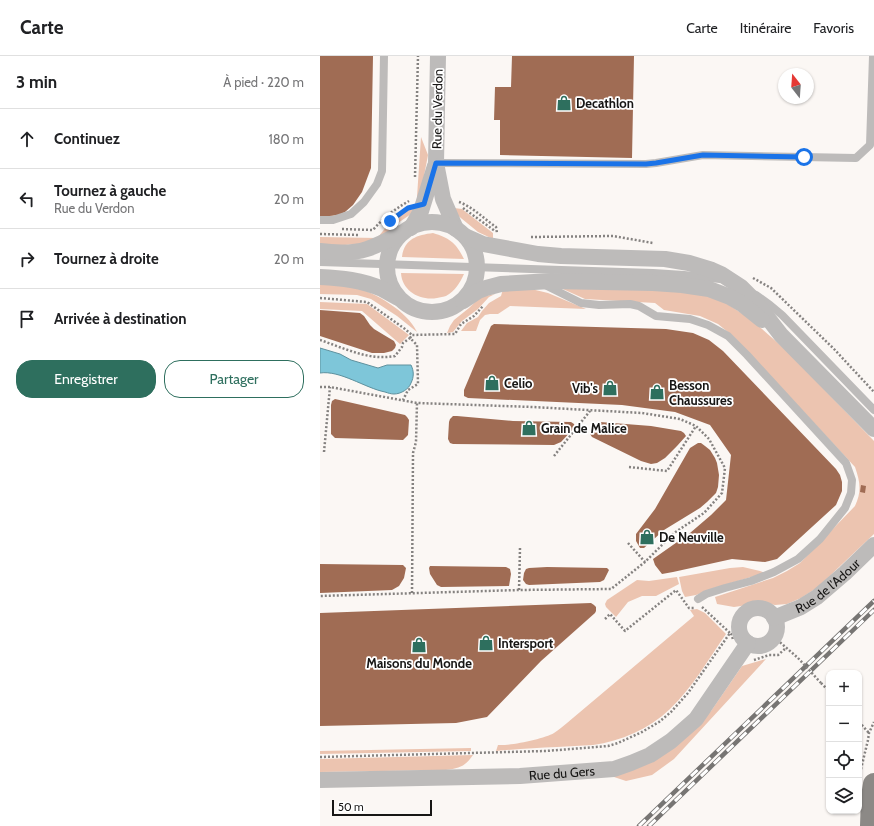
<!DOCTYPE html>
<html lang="fr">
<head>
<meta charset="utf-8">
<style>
  :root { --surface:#fff; --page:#f6f6f6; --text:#202124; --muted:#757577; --line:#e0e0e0; --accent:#2e6f5e }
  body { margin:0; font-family:Cabin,sans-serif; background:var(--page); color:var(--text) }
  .controls { position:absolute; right:12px; bottom:12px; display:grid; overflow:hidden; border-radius:8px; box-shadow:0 1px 3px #0004 }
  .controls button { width:36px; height:36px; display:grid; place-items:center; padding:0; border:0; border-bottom:1px solid var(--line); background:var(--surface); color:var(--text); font:20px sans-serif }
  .compass { position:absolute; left:458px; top:12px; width:36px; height:36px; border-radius:50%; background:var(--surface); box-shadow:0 1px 3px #0004; rotate:343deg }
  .scale { position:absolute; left:12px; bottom:10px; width:100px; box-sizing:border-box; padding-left:4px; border:2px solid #171615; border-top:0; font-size:11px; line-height:14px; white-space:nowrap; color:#171615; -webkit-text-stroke:3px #fff; paint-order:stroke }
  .stop { position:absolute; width:12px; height:12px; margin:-9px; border:3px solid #1a73e8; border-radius:50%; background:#fff }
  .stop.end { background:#1a73e8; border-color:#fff; box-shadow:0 1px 4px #0008 }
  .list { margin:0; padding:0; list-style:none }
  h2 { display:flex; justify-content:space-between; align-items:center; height:52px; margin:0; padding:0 16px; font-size:17px }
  h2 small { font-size:13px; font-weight:400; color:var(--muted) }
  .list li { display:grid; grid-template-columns:26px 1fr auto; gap:12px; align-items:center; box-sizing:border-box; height:60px; padding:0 16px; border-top:1px solid var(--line) }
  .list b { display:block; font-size:15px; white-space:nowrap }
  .list p { margin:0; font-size:13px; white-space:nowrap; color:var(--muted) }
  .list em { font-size:13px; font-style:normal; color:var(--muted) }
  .actions { display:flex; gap:8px; padding:12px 16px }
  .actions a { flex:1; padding:9px 0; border:1px solid var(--accent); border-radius:16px; text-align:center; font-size:14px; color:var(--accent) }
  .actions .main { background:var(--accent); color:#fff }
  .icon { flex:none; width:22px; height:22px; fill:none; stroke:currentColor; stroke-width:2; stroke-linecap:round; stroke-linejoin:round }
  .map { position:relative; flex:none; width:554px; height:770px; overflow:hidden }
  header { display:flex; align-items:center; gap:24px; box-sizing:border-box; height:56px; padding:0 20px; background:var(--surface); border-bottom:1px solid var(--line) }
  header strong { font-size:19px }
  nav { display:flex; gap:22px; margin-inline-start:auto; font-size:14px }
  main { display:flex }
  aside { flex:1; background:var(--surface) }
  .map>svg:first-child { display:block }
  .green { fill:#ecc4b0 }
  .water { fill:#7ec6d9; stroke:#5f919e }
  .building { fill:#a06c54 }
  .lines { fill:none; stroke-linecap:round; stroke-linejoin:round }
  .path { stroke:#858280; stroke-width:2.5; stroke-dasharray:2 2; stroke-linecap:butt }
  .lane { stroke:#bdbbba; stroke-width:8 }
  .street { stroke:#bdbbba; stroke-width:16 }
  .primary { stroke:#8c8986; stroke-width:22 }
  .rail-casing { stroke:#777573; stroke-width:4.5 }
  .rail { stroke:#fff; stroke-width:3; stroke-dasharray:9; stroke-linecap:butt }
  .path-bridge { stroke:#858280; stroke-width:2.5; stroke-dasharray:2 2; stroke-linecap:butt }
  .route { stroke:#1a73e8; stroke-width:5 }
  .labels { text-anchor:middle; stroke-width:3.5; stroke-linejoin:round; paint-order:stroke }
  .poi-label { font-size:13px; font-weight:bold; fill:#171615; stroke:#fff; text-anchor:start }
  .street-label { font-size:13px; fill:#171615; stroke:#fff }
</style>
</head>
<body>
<header>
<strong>Carte</strong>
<nav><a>Carte</a><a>Itinéraire</a><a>Favoris</a></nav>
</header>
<main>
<aside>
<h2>3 min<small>À pied · 220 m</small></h2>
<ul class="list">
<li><svg class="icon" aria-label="ahead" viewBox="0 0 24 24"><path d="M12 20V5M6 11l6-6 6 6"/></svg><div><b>Continuez</b></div><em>180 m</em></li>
<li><svg class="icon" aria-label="left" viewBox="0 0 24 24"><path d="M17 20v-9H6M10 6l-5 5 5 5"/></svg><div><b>Tournez à gauche</b><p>Rue du Verdon</p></div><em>20 m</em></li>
<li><svg class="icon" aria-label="right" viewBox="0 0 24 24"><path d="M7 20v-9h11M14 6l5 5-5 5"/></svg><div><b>Tournez à droite</b></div><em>20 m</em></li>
<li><svg class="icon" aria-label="arrive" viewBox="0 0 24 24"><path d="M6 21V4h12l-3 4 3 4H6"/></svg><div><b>Arrivée à destination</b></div></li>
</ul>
<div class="actions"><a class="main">Enregistrer</a><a>Partager</a></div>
</aside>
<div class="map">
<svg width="554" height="770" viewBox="0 0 554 770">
  <rect width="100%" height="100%" fill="#fbf7f4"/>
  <!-- green -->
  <path class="green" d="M101 81 108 99 100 141H97Z
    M96 151 91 158 78 167 67 178 50 187 0 191V181L57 182C61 178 64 173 68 169 75 162 86 154 96 151Z
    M134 152 142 153 173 177V183L158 176 136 158Z
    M113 177C130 182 136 187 144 203L82 201C84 183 97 179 113 177Z
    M81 217 144 218C140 227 135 235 126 240 124 241 120 241 117 242 100 245 82 235 81 217Z
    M0 227C11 229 24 228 34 231 56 237 87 255 97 276L77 260 51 243 37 239 0 238Z
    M234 229 333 231 395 240 432 264 468 296 554 385V478L498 531 481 542 467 548 455 549 445 547H432L421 550 414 551 397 548 395 541 453 522 467 515 480 507 535 450C542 435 540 426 535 411L414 281 398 268 380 260 344 254 335 247 265 243Z
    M207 232 228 237 266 253 190 250 178 258H170L165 259 160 264 156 275H141L147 267 158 261 162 255 169 247 181 240 183 233Z
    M175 238 169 241 158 253 142 265 133 276 127 277 130 270 134 264 149 252 160 241Z
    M0 246 47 248 89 279 80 288 42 255 0 253Z
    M423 511 440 515 445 517 394 532 376 539 365 541 362 535 359 521 410 512Z
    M357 521 359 528 336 540H322L308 546 296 561 286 551 285 548 287 544 317 524 329 525Z
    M377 553 385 557 406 578C388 604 372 632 350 653 329 673 301 685 273 689 261 690 249 690 237 691 217 692 196 693 176 695L178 689C190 690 224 683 234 677 239 674 243 670 247 667L374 560 370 554Z
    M446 603 354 703 332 719 306 725 294 721 391 655 422 610Z
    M151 692V695L0 698V695Z
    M153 699C145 711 139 712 126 714L0 716V703Z"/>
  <!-- water -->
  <path class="water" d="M0 292 20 298 31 304 58 312 67 309H91C94 315 94 321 91 327 89 333 81 338 74 338 71 338 68 337 65 336 45 332 20 314 0 317Z"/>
  <!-- building -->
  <path class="building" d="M0 0H53L51 112 42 136 33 149 25 156 19 159 0 161Z
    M192 0H314L312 102 180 99V64H174L175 31H191Z
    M0 254 40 257 44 260 50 269 54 273 74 285 76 289 75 292 72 295 64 297H52L0 280Z
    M174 268 346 273 373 277 389 284 403 295 516 413 520 419 522 426V435L516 449 457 503 445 506 412 503 353 516 342 518 335 509 333 503 370 477 391 459 406 444 411 399 390 369 355 356 302 349 148 342 144 340V334L171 270Z
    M15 343 85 359 87 361 89 364 88 379 83 384 15 382 11 378V349L12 345Z
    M133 360H137L193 365 251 366 254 368 255 371 241 386 234 389 133 388 130 387 128 383 129 366 130 363Z
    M280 366 331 370 361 375 364 377 366 380 357 390 345 402 337 407 331 408 321 405 272 381 270 378V373L273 369Z
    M378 387H381L385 390 390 394 395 402 397 407 399 419 398 431 396 437 387 446 380 452 344 474 324 492H320L316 485V478L335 453 370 392Z
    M541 429 546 430 545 437 540 436Z
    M0 508 83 509 86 512 84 522 79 530 72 534 0 537Z
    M110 510 186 511 190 513 191 518 189 530 121 531 117 529 110 518 109 512Z
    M227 511 287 512 289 514 284 524 280 526 209 529 206 528 203 524 204 517 206 513 209 512Z
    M271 547 274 549 276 551V555L275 557 221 605 167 661 136 667 0 670V557Z"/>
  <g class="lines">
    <!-- path -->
    <path class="path" d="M95 121 98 0
      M139 146C153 151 164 163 176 171L177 177
      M143 152 175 175
      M69 166 83 156
      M22 173 53 174C64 161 75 153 89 145
      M0 178 39 179
      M211 181 293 180 333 187
      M433 222 451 232 514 293 554 336
      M0 242 47 246 85 273 92 279
      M90 282 92 279 135 278 141 268 154 260 163 250
      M0 284C24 292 49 305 75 300L82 291 83 287 90 282 97 289 98 328 88 334 83 344
      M0 331H10L97 347 213 351 322 357 360 363 376 370 389 383 405 412 402 437 384 457 354 477 325 506 291 533 199 534 0 540
      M4 396 10 331
      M234 400 270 355
      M309 411 347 415 376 370
      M308 487 325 506
      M199 534 200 492
      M92 537 93 397 96 386 97 347
      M382 551 410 577
      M285 563 290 558 305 575 356 534 369 552H374
      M454 581 478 602
      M434 604 449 599H458L466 592
      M501 627 509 635
      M539 666 549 677
      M0 701 226 695 276 691 288 690 298 687 322 676 339 666 351 656 368 637 410 577 412 579 413 584
      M540 717 548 684 549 677 554 666"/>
    <!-- lane -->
    <path class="lane" d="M116 107 326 108 336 107 383 99 536 102 550 89 553 0
      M0 164H13L31 158 44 146 57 128 62 115 64 0
      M0 206 333 217 364 219 400 223
      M223 228 261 247 279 249 310 248 319 250 336 260 370 263 388 269 408 280 427 299 526 407 532 424 531 437 525 452 500 483 478 503 454 516 431 525 405 532 386 538 378 543
      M436 239 450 249 462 259 554 354"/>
    <!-- street -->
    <g class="street">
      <path d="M118 0 116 107 123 143 136 173"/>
      <circle cx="112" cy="211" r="45"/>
      <path d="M91 172 101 155 115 110"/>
      <path d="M145 180 163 188 218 198 241 200 345 203 369 207 392 214 401 218 421 231 433 243 461 279 554 373"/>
      <path d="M0 195C15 197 32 198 47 193 59 189 70 183 81 177"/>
      <path d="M0 221C21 222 42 224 62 233 67 236 73 239 78 242"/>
      <path d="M143 245 158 235 166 232 181 228 231 225 333 227 362 229 389 233 410 241 422 248 442 264"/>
      <circle cx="438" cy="571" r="19"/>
      <path id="s1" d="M454 562 481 551 497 541 525 517 554 489"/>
      <path id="s2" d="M0 724 200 720 294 713 311 707 330 699 351 685 376 663 428 587"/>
    </g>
    <!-- primary -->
    <path class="primary" d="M551 770 552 741 554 728"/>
    <!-- rail casing -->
    <g class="rail-casing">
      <path id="rail" d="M319 770 554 545
        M329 770 554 554"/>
    </g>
    <!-- rail -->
    <use href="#rail" class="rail"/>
    <!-- path-bridge -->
    <path class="path-bridge" d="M478 602 501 627"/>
  </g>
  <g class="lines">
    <!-- route -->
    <path class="route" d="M70 165 88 152 104 148 116 107 326 108 336 107 383 99 484 101"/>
  </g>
  <!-- icons -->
  <defs>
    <g id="shop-bare" transform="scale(1.2)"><path d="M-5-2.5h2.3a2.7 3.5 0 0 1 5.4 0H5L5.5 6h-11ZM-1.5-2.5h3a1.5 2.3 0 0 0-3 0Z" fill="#2e6f5e" stroke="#fff" stroke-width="2.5" paint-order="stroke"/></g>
  </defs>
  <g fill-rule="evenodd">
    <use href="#shop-bare" x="244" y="47"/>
    <use href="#shop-bare" x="172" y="327"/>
    <use href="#shop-bare" x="290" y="332"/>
    <use href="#shop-bare" x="337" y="336"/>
    <use href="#shop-bare" x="209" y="372"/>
    <use href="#shop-bare" x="327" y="481"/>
    <use href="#shop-bare" x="166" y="587"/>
    <use href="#shop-bare" x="99" y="589"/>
  </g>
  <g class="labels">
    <!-- poi labels -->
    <g class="poi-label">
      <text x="256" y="52">Decathlon</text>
      <text x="184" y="332">Celio</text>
      <text x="349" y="334">Besson<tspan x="349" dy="15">Chaussures</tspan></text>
      <text x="278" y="337" text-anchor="end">Vib's</text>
      <text x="221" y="377">Grain de Malice</text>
      <text x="339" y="486">De Neuville</text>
      <text x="178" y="592">Intersport</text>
      <text x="99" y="612" text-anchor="middle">Maisons du Monde</text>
    </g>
    <!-- street labels -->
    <g class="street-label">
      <text transform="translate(117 53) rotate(-89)" y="5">Rue du Verdon</text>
      <text dy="5" stroke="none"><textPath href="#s1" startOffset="63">Rue de l'Adour</textPath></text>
      <text dy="5" stroke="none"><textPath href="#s2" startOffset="242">Rue du Gers</textPath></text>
    </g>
  </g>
</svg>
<div class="controls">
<button>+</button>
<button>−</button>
<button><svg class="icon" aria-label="locate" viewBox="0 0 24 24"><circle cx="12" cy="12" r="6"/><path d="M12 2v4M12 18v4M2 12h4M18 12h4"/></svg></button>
<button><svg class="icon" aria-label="layers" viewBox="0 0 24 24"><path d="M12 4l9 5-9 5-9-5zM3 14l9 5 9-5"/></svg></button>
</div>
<svg class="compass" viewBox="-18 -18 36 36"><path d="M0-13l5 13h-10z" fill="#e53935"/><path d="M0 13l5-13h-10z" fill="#757577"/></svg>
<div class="scale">50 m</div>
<div class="stop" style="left:484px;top:101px"></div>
<div class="stop end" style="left:70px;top:165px"></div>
</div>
</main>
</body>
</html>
